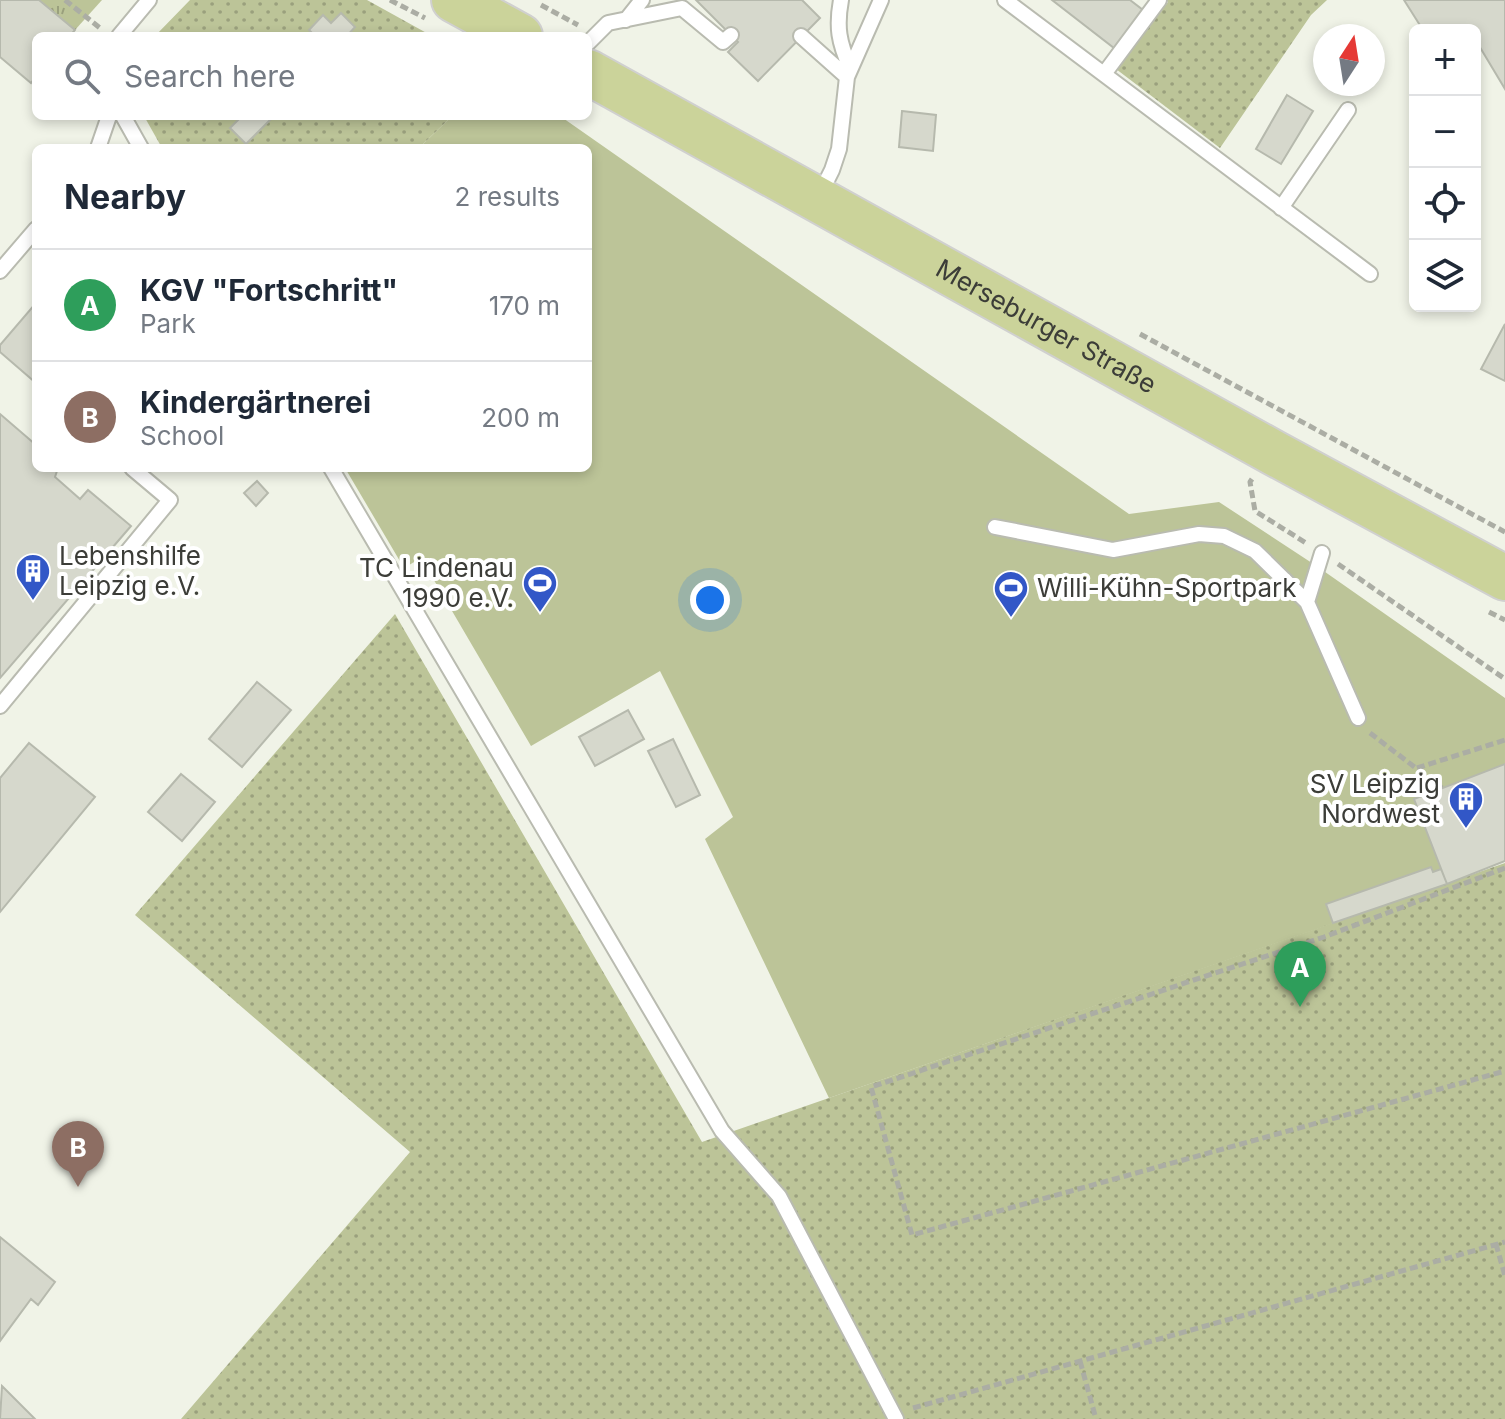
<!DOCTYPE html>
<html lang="en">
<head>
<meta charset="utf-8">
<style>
  :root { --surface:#fff; --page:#f6f6f7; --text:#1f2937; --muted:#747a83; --line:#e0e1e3; --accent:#b45309 }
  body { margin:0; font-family:Inter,sans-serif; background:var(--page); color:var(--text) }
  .controls { position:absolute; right:24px; top:24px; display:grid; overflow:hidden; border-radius:12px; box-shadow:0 4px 12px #0003 }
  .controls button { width:72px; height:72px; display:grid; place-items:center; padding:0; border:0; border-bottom:2px solid var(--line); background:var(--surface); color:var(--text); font:40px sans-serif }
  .compass { position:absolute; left:1313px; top:24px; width:72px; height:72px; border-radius:50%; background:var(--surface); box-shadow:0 4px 12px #0003; rotate:12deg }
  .you { position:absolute; left:710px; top:600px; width:28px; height:28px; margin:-20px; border:6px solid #fff; border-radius:50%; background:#1a73e8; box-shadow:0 0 0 12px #1a73e833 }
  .badge { display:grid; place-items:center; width:52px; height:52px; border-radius:50%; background:var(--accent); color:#fff; font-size:26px; font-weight:700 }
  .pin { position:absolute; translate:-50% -66px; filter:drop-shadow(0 2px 4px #0008) }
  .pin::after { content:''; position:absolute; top:42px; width:28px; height:24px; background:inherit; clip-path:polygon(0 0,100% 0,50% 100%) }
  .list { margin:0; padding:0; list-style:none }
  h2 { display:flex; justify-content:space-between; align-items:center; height:104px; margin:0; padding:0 32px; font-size:34px }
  h2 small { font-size:26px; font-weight:400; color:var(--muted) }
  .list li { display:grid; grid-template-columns:52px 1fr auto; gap:24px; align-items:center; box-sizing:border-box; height:112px; padding:0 32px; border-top:2px solid var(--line) }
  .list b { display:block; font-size:30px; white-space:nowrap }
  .list p { margin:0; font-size:26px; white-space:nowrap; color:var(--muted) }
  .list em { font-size:26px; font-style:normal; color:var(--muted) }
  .icon { flex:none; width:44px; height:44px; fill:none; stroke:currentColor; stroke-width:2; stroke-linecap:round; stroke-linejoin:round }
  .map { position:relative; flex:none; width:1505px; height:1419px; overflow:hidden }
  .search { position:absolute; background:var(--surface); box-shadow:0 4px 12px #0003; left:32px; top:32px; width:560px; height:88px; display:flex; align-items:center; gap:20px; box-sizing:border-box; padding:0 28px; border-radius:12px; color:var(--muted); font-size:30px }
  .panel { position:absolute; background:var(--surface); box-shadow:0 4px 12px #0003; left:32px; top:144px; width:560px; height:328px; border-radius:12px }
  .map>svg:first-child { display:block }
  .grass { fill:url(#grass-tufts) }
  .park { fill:#bcc498 }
  .garden { fill:url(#garden-dots) }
  .building { fill:#d6d8cc; stroke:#b6b9ad; stroke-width:2 }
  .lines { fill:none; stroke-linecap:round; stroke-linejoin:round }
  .service-casing { stroke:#b9bbb0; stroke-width:18 }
  .primary-casing { stroke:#d0d0cf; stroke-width:48 }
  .path { stroke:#abada4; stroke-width:5; stroke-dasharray:8 4; stroke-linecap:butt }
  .service { stroke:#fff; stroke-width:14 }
  .primary { stroke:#cbd39a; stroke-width:44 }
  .labels { text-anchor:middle; stroke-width:8; stroke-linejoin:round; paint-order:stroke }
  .street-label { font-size:26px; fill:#3c3d38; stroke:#fff }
  .poi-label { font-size:26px; fill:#3c3d38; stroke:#fff; text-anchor:start }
</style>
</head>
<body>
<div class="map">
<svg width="1505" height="1419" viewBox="0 0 1505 1419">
  <defs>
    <pattern id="grass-tufts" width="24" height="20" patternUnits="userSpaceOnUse" patternTransform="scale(2)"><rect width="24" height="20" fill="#bcc498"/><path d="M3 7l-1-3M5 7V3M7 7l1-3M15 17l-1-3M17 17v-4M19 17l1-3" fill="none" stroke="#9aa07d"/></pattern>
    <pattern id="garden-dots" width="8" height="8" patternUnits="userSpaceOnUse" patternTransform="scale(2)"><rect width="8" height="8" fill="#bcc498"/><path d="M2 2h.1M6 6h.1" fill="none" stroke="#9aa07d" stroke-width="1.8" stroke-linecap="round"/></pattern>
  </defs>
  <rect width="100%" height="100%" fill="#f0f3e7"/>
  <!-- grass -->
  <path class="grass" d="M39 0H102L75 30Z"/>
  <!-- park -->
  <path class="park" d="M452 116H560L1129 514 1219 502 1318 567 1505 698V861L1447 884 829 1098 705 839 733 817 660 671 531 746 421 558 404 568 345 468H588V148H419Z"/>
  <!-- garden -->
  <path class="garden" d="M190 0H367L432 36H155Z
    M1166 0H1327L1311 15 1220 148 1116 69 1168 2Z
    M144 116H452L419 148H162Z
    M395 614 702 1142 1505 863V1419H181L410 1152 135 915Z"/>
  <!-- building -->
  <path class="building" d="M0 0H39L75 30 70 36H36V77L31 83 0 57Z
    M696 0H802L820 18 758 81 728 52 738 42Z
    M1052 0H1130L1143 10 1114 48Z
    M1404 0H1505V89L1475 39V30H1423Z
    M341 13 355 27 347 36H315L309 30 323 15 331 23Z
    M1287 95 1313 111 1281 164 1256 149Z
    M902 111 936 115 933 151 899 147Z
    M242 116H274L246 144 230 128Z
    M36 303V383L0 352V345Z
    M1505 324V381L1481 369Z
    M0 414 36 445V468H58L55 477 80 499 88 490 131 526 0 678Z
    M257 481 268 493 256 506 244 493Z
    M257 682 291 710 242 767 209 739Z
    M628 710 644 739 595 766 579 737Z
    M673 739 700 795 676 807 648 751Z
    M29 743 95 797 0 912V778Z
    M1505 764V861L1447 884 1414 799Z
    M181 774 215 802 182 841 148 812Z
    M1431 867 1433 872 1441 869 1447 884 1333 923 1326 904Z
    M0 1237 55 1282 38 1305 31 1299 0 1341Z
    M2 1386 35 1419H0Z"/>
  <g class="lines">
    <!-- service casing -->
    <g class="service-casing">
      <path id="service" d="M841 0C836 27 839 43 850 67
        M1005 0 1370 274
        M626 20 642 0
        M119 36 149 0
        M801 36 847 77
        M588 43 608 23 682 8 723 42 731 35
        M1104 74 1159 0
        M123 116 141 148
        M98 148 109 116
        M820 194 832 170 839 149 847 77 881 0
        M1281 208 1348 110
        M0 271 36 229
        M331 468 722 1131 779 1196 896 1419
        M995 527 1113 550 1199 534 1224 536 1255 551 1307 602
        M1322 553 1307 602 1358 718
        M0 706 170 500 132 468"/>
    </g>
    <!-- primary casing -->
    <g class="primary-casing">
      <g id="primary">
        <path d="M454 0 520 36"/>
        <path id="s1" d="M588 72 1274 453 1505 578"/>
      </g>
    </g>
    <!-- path -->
    <path class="path" d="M65 0 100 28
      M390 0 425 18
      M541 5 578 25
      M1140 334 1505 532
      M1252 479 1250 482 1255 511 1306 543
      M1338 564 1505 679
      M1489 612 1505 620
      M1370 733 1442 788
      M1417 768 1505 740
      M1505 868 1324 937 871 1087 912 1235 1505 1071
      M1496 1244 1505 1276
      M1080 1361 1096 1419
      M913 1408 1505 1242"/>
    <!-- service -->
    <use href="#service" class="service"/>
    <!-- primary -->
    <use href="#primary" class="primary"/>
  </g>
  <!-- icons -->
  <defs>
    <g id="building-pin" transform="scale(1.8)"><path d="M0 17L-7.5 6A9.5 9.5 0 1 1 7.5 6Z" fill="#3257c7" stroke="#fff"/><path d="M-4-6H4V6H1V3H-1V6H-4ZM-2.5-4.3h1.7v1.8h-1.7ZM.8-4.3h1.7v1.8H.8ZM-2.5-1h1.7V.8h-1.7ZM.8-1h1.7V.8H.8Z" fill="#fff"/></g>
    <g id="stadium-pin" transform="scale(1.8)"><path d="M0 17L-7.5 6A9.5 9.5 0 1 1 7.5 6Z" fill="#3257c7" stroke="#fff"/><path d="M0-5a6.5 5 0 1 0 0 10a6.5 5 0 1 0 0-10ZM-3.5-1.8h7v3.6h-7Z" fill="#fff"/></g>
  </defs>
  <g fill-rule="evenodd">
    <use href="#building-pin" x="33" y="571"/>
    <use href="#stadium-pin" x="540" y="583"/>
    <use href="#stadium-pin" x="1011" y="588"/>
    <use href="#building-pin" x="1466" y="799"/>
  </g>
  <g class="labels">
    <!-- street labels -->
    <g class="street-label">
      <text dy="9" stroke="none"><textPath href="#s1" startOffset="524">Merseburger Straße</textPath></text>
    </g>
    <!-- poi labels -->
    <g class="poi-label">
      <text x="59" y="565">Lebenshilfe<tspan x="59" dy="30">Leipzig e.V.</tspan></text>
      <text x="514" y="577" text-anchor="end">TC Lindenau<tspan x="514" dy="30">1990 e.V.</tspan></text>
      <text x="1037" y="597">Willi-Kühn-Sportpark</text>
      <text x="1440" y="793" text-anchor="end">SV Leipzig<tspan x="1440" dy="30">Nordwest</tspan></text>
    </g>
  </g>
</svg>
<div class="controls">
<button>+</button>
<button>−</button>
<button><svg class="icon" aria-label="locate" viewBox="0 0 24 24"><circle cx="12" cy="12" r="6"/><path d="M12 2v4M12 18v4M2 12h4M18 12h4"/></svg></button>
<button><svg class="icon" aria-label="layers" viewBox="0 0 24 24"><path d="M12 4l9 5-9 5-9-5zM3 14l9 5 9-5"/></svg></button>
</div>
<svg class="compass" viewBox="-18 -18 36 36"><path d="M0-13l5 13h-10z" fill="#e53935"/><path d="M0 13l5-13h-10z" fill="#747a83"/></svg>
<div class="you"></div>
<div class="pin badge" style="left:1300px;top:1007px;background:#2e9e5b">A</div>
<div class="pin badge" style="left:78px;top:1187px;background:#8d6e63">B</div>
<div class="search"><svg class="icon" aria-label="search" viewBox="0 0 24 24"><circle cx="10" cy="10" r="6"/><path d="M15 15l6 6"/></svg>Search here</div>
<section class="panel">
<h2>Nearby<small>2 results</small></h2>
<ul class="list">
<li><span class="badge" style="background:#2e9e5b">A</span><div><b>KGV &quot;Fortschritt&quot;</b><p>Park</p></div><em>170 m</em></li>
<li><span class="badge" style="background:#8d6e63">B</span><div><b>Kindergärtnerei</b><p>School</p></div><em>200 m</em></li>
</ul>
</section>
</div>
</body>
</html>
